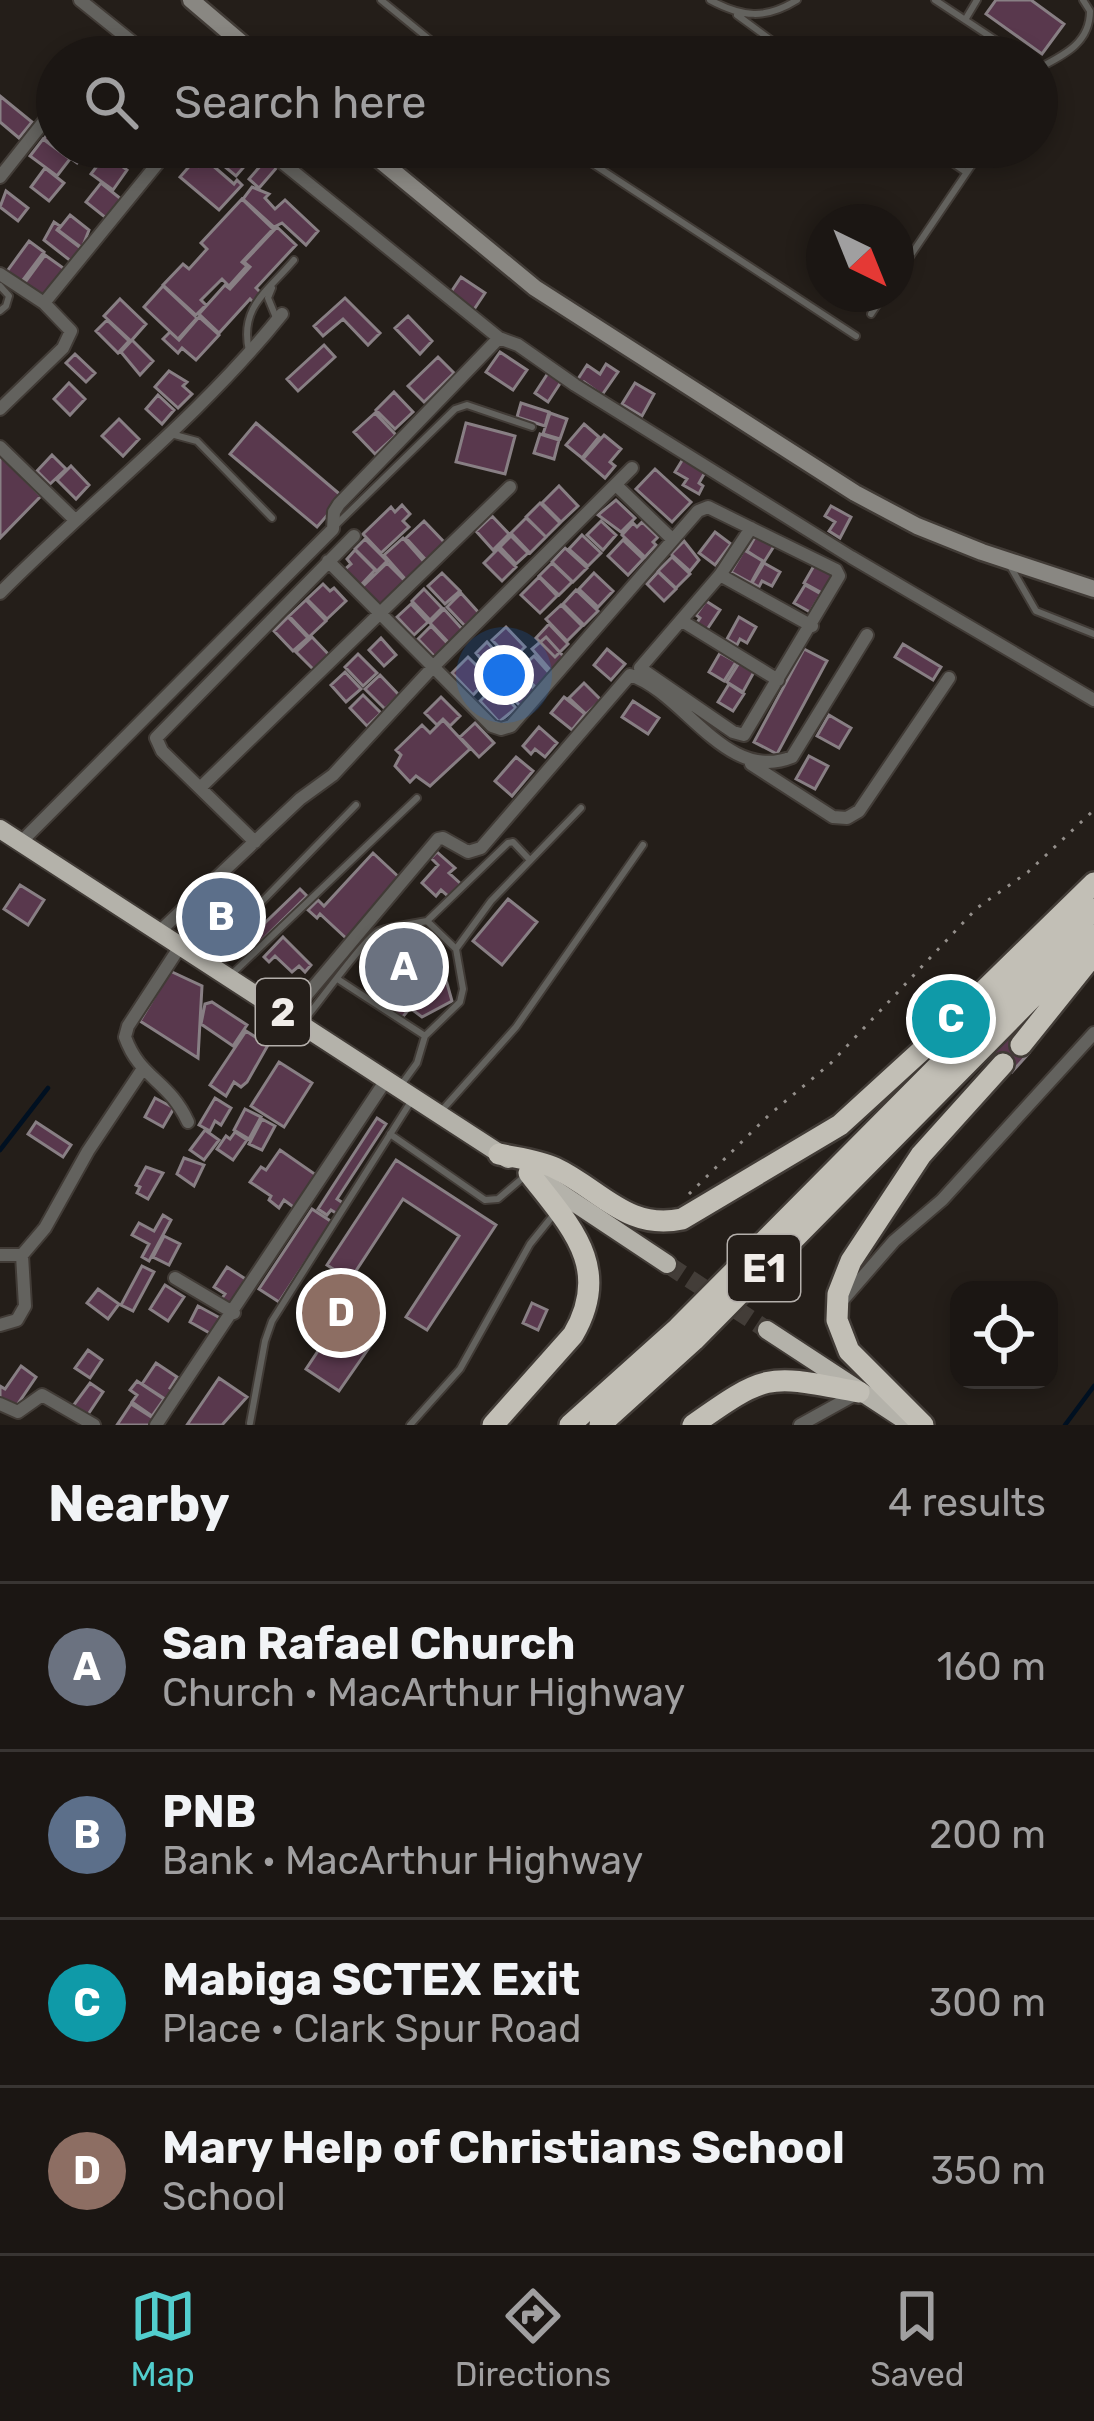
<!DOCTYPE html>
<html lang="en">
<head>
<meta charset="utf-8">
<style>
  :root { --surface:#1b1613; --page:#282321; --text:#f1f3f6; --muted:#a09fa0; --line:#393533; --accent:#52cdcd }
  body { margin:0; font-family:Rubik,sans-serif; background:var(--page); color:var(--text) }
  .controls { position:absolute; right:36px; bottom:36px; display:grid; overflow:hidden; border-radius:24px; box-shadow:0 6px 18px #0003 }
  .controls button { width:108px; height:108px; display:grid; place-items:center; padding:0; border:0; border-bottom:3px solid var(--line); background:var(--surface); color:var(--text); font:60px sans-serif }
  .compass { position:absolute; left:806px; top:204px; width:108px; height:108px; border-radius:50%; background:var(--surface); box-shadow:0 6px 18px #0003; rotate:137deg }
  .you { position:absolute; left:504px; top:675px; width:42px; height:42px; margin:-30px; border:9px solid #fff; border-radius:50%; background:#1a73e8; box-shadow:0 0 0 18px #1a73e833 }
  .badge { display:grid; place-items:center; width:78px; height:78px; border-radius:50%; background:var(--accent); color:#fff; font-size:39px; font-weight:700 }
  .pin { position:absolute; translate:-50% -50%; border:6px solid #fff; box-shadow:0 3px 12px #0006 }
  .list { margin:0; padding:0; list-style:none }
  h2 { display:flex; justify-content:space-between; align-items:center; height:156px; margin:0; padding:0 48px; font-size:51px }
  h2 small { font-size:39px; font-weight:400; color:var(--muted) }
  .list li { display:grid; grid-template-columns:78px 1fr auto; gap:36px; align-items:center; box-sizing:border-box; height:168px; padding:0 48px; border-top:3px solid var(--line) }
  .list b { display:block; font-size:45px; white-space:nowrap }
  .list p { margin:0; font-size:39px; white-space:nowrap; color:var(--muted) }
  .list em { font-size:39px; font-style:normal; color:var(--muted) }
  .icon { flex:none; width:66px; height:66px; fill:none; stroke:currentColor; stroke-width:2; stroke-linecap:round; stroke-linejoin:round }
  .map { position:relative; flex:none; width:1094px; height:1425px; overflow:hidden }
  .search { position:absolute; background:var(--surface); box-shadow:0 6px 18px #0003; left:36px; right:36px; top:36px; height:132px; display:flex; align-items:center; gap:30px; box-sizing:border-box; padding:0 42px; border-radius:66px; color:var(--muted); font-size:45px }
  .sheet { height:828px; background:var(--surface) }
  nav { display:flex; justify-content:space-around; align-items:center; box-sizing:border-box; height:168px; border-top:3px solid var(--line); background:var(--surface); font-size:33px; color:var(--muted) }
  nav a { display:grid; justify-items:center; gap:6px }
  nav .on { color:var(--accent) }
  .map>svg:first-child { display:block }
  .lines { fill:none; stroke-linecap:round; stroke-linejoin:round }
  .stream { stroke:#001021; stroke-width:4.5 }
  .building { fill:#59384d; stroke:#887f84; stroke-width:3 }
  .trunk-tunnel { stroke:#433d38; stroke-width:18; stroke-dasharray:18 9; stroke-linecap:butt }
  .service-casing { stroke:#413b36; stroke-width:10 }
  .minor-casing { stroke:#413b36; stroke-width:16 }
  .secondary-casing { stroke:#413b36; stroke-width:21 }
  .trunk-casing { stroke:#413b36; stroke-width:22 }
  .motorway-casing { stroke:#413b36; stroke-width:26 }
  .path { stroke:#948f8b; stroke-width:3; stroke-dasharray:3 9; stroke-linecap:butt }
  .service { stroke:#63625e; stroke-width:6 }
  .minor { stroke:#63625e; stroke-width:12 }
  .secondary { stroke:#898782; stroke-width:16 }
  .trunk { stroke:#b4b2aa; stroke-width:18 }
  .motorway { stroke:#c2bfb6; stroke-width:21 }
  .labels { text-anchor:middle; stroke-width:12; stroke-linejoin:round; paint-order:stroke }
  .shield { fill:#241e19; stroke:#b4afab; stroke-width:3 }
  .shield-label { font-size:39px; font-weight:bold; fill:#f1ede9 }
</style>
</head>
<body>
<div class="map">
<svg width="1094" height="1425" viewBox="0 0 1094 1425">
  <rect width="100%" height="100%" fill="#241e19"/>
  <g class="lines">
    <!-- stream -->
    <path class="stream" d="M0 1150 48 1088
      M1065 1425 1094 1386"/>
  </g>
  <!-- building -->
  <path class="building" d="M996 0H1031L1064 24 1042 54 986 14Z
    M0 96 32 122 19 138 0 122Z
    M56 122 57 147H88L77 163 44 139Z
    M43 139 70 159 57 176 30 156Z
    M240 147H248L256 153 236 176 224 166Z
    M106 154 127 170 113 190 91 174Z
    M269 156 279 165 259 188 249 179Z
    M204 158 234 184 237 180 242 185 219 210 180 177 193 162 198 166Z
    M45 168 64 183 49 201 31 187Z
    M101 183 121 199 106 218 86 202Z
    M252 187 269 194 265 198 275 209 285 200 318 231 306 245 282 223 274 227 243 199Z
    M6 191 28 208 18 221 0 207Z
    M242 199 273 229 242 262 247 266 229 286 222 279 201 300 206 305 196 315 163 285 183 264 189 269 207 249 201 243Z
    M70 215 89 230 82 248 58 230Z
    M54 222 60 226 57 230 82 249 72 262 44 240Z
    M277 227 296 245 256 288 261 293 253 302 250 299 219 333 199 314 225 285 230 289 250 267 244 262Z
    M29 241 44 252 20 284 5 274Z
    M45 255 66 270 43 300 23 285Z
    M461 277 485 293 473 311 449 295Z
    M163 286 197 318 178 339 144 307Z
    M345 298 380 333 368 345 343 319 323 336 314 326Z
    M120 299 146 324 131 341 104 316Z
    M408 316 432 341 420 354 395 328Z
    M199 317 219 335 196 360 182 348 178 353 163 339 170 332 179 340Z
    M107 320 129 341 118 353 96 331Z
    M132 340 153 361 140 375 121 352Z
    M324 345 335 357 298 391 287 379Z
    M500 352 527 370 513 390 486 372Z
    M75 354 95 373 86 382 66 363Z
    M438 357 454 373 424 402 408 386Z
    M606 364 618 372 602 395 584 382 581 385 576 382 587 365 600 374Z
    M169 371 187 382 183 386 192 394 178 408 155 387Z
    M548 373 561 382 548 402 535 393Z
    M69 383 85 399 70 415 54 399Z
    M635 383 654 394 642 416 622 404Z
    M394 392 413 412 395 429 376 410Z
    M158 395 174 410 162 424 146 409Z
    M521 403 549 412 545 426 517 417Z
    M375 413 396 435 375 454 354 432Z
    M550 413 567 419 560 439 543 434Z
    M119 419 139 439 123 456 102 436Z
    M256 423 343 497 317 527 230 454Z
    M466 423 515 436 505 474 456 462Z
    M584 424 599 437 582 458 566 445Z
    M540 434 559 440 554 459 534 453Z
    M604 435 621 449 610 462 615 466 605 478 583 459Z
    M686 454 708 467 699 483 703 486 699 494 683 485 687 479 675 472Z
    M0 455 41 496 0 538Z
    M52 455 66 469 50 484 37 471Z
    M71 466 89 485 76 499 57 480Z
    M655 469 691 502 672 522 636 489Z
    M559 486 578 506 561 522 542 503Z
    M616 500 635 518 621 532 598 515Z
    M540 503 560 523 546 537 526 517Z
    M402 505 410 514 403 521 409 527 381 553 363 534 391 507 395 512Z
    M831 506 851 517 840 538 829 531 835 522 825 516Z
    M492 516 509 534 493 550 476 531Z
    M526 518 546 537 530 553 511 533Z
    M424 521 445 543 426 560 406 538Z
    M601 521 616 535 603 550 587 535Z
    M642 522 658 537 653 542 656 545 645 557 622 535 633 523 637 527Z
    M715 532 731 544 715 565 699 553Z
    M758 532 776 543 764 562 747 551Z
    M582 535 601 553 588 566 569 549Z
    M511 536 528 553 516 564 500 547Z
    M403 538 426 564 407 581 384 555Z
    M365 539 387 561 377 571 355 549Z
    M623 540 643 559 628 575 608 556Z
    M684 541 699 560 690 571 671 554Z
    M565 548 587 568 573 582 552 562Z
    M498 549 516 567 502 581 484 563Z
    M355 550 375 570 360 586 344 570 351 564 347 559Z
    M744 550 763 561 751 583 731 572Z
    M672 557 690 574 676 588 658 571Z
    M387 563 407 583 381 608 362 587Z
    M552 563 572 582 559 595 539 576Z
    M764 563 780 572 772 586 762 581 759 587 752 583Z
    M815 564 834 575 824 594 804 583Z
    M658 572 676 589 664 601 647 584Z
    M442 573 460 591 445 604 428 586Z
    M594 573 613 591 598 607 579 589Z
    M539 577 557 596 540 613 521 595Z
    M323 584 330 591 334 588 346 601 327 619 307 599Z
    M805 585 821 594 810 612 794 603Z
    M424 589 442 608 430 620 412 601Z
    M576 590 598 611 584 625 563 604Z
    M461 593 479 613 465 626 447 607Z
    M306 600 326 621 309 637 289 616Z
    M706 601 720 610 706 631 696 624 700 618 696 615Z
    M411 604 428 622 414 635 397 617Z
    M561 605 582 626 567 641 546 619Z
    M444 609 463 630 449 643 430 623Z
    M288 617 308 638 293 651 274 631Z
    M739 617 756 627 747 643 740 639 737 645 727 639Z
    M549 624 568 644 555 657 536 638Z
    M431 626 448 644 435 657 418 639Z
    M506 627 525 647 511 660 492 640Z
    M312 637 331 657 316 672 296 652Z
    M546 637 565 658 551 671 532 649Z
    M381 638 396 655 384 666 369 650Z
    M487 642 503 660 491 671 476 653Z
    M903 644 941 667 933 680 895 657Z
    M607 649 625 664 611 680 594 665Z
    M804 649 827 661 777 754 754 742Z
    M720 653 736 662 724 681 709 672Z
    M358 654 377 673 363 686 345 667Z
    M534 656 551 675 536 688 519 669Z
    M468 657 489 678 473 695 452 673Z
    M739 663 754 672 743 692 727 682Z
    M517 671 537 692 521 707 501 686Z
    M345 672 361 689 346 702 331 685Z
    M380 675 399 695 385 709 365 689Z
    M584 683 601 700 586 714 569 698Z
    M729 684 744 694 733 711 718 702Z
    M496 686 516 708 499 722 480 701Z
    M363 695 381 713 367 726 350 708Z
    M441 697 460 716 450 726 443 719 437 725 425 713Z
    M564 697 585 714 572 730 551 713Z
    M633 701 659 718 648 734 622 717Z
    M829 715 851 728 839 748 817 736Z
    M443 720 470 749 430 786 416 776 410 782 395 766 401 755 396 750 422 725 430 733Z
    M475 723 494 743 479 757 460 737Z
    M539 727 557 743 545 757 535 749 531 754 523 746Z
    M809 756 828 766 815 789 796 779Z
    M516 757 533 771 512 796 495 781Z
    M437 852 455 868 449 873 461 884 449 897 441 890 436 896 422 883 438 865 431 858Z
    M373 853 403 881 348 940 320 914 317 918 308 910 318 900 324 906Z
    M20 885 44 900 28 925 4 909Z
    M300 889 307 896 248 954 241 946Z
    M508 899 537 922 502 965 473 941Z
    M222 900 240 919 225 934 207 914Z
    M425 936 435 941 452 1001 422 1017 410 1008 401 1019 385 1008 392 999 364 979 369 946 422 940Z
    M283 937 311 965 305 972 299 966 292 972 275 956 269 962 264 957Z
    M170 971 202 986 198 1058 140 1021Z
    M949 999 971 1021 953 1039 931 1017Z
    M212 1002 247 1025 233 1046 201 1024 205 1004Z
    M246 1031 268 1045 247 1082 241 1087 234 1082 226 1096 210 1085Z
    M1009 1035 1029 1053 1012 1072 992 1054Z
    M279 1062 312 1083 284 1127 251 1106Z
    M155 1098 174 1108 163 1127 145 1117Z
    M215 1098 231 1108 221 1125 215 1121 210 1131 199 1125Z
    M245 1109 261 1117 249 1139 234 1130Z
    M377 1118 386 1124 337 1199 346 1205 339 1215 331 1210 327 1215 318 1209Z
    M262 1119 275 1126 262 1150 249 1144Z
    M36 1122 71 1145 63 1157 28 1134Z
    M205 1130 219 1140 204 1160 190 1150Z
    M235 1132 247 1140 233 1160 217 1149 226 1136 230 1139Z
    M280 1150 319 1177 296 1209 284 1200 279 1208 269 1200 271 1196 250 1182 261 1167 266 1170Z
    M184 1158 204 1165 194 1186 177 1174Z
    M396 1160 496 1225 427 1330 406 1317 459 1236 403 1199 350 1280 327 1265Z
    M146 1167 163 1173 148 1199 137 1193 140 1187 136 1185Z
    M312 1209 332 1222 279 1302 259 1289Z
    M163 1215 171 1220 149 1261 142 1257 149 1244 132 1235 139 1223 154 1231Z
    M164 1236 180 1244 169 1265 153 1257Z
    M142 1266 154 1272 133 1311 121 1305Z
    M227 1267 247 1280 229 1307 220 1301 225 1294 214 1287Z
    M165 1285 184 1297 168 1321 150 1309Z
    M98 1289 119 1304 108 1319 87 1303Z
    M532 1303 547 1310 538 1330 523 1323Z
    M198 1306 222 1319 213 1335 190 1322Z
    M346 1309 382 1329 339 1391 306 1369Z
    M88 1350 102 1360 90 1378 75 1368Z
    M156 1363 177 1377 170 1388 175 1391 168 1401 142 1384Z
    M21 1366 36 1377 13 1411 0 1402V1386L5 1389Z
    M219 1378 247 1397 222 1425H187Z
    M137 1381 164 1399 152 1416 132 1402 137 1395 130 1390Z
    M90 1383 103 1392 87 1416 73 1406Z
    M131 1404 156 1420 152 1425H117Z"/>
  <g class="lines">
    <!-- trunk-tunnel -->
    <path class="trunk-tunnel" d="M667 1264 767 1330"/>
    <!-- service casing -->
    <g class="service-casing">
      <path id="service" d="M381 0 451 57
        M710 0C742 17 765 20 797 0
        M935 0 1021 57
        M737 15 794 57
        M965 20 977 0
        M1037 69C1062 56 1090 44 1090 11L1083 0
        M567 147 856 336
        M929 147 966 172
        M896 277 984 147
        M0 286 9 296 6 306 0 311
        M272 288 268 298 277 320
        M871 314 884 294
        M249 351C239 307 268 291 294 260
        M171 434 197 441 272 518
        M335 526 455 409 467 405 532 427
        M1009 564 1036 611 1094 634
        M427 921 508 843 513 842 528 858
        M456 949 491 901 581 808
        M207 958 356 805
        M233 973 417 798
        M339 980 425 1036
        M305 1019C319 1003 366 936 379 931 394 926 412 924 427 921L456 949 463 989 460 1002 425 1036 417 1063 401 1085
        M443 1109 516 1027 643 845
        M390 1134 485 1200 498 1199 525 1176
        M250 1423 265 1341 272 1321 410 1103
        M410 1425 460 1369 530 1244 555 1213"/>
    </g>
    <!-- minor casing -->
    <g class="minor-casing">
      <path id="minor" d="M80 0 151 57
        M0 177 57 105
        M0 274 44 303 71 331 63 348 0 409
        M44 303 171 147
        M499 338 518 345 575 385 851 557 1094 700
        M0 447 74 519
        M616 485 672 539
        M328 561 492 726 501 729 511 726 698 511 708 507 836 570 839 576 744 735 733 732 640 668 720 575 751 528
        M720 575 812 626
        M0 593C92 500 200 417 282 314
        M682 621 778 680
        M751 764 833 817 847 818 859 811 949 678
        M200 788 510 487
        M21 842 333 529 334 512 339 504 499 338 263 147
        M255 842 162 751 156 738 354 536
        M160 931 300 799 333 775 433 667 632 468
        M181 945 128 1026 125 1037C140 1079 168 1079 188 1122
        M289 1016 438 839 443 838 468 852 481 848 630 675C685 693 726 784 792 757L867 635
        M0 1255H22
        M175 1278 234 1313
        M841 1302 894 1241 942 1200 1094 1033
        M0 1325 17 1320 25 1306 22 1255 45 1228 88 1151 142 1070
        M0 1404 18 1412 42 1395 94 1425
        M156 1425 386 1080
        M800 1425 856 1394"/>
    </g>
    <!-- secondary casing -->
    <g class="secondary-casing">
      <path id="secondary" d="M191 0 258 57
        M364 147 535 288 855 493 917 526 982 552 1094 589"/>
    </g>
    <!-- trunk casing -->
    <g class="trunk-casing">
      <path id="trunk" d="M0 829 508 1159
        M536 1177 667 1264
        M767 1330 912 1425"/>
    </g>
    <!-- motorway casing -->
    <g class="motorway-casing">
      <path id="motorway" d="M962 1012 1094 883
        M1021 1045 1094 954
        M499 1154C517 1158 538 1160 555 1168 600 1189 627 1231 682 1219L840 1125 944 1030
        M493 1425 573 1335C613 1267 570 1226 529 1173
        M570 1425 678 1328 1094 909
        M600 1425 694 1340 1094 935
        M693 1425C769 1371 768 1375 859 1392
        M923 1425 849 1351 837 1320 838 1294 851 1261 921 1155 1003 1064"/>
    </g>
    <!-- path -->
    <path class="path" d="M689 1194 769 1115 831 1063 977 908 1028 872 1094 810"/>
    <!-- service -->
    <use href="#service" class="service"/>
    <!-- minor -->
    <use href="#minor" class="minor"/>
    <!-- secondary -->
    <use href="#secondary" class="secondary"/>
    <!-- trunk -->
    <use href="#trunk" class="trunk"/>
    <!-- motorway -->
    <use href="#motorway" class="motorway"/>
  </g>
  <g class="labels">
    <!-- shield labels -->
    <g class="shield">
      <rect x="256" y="979" width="54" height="66" rx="9"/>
      <rect x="728" y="1235" width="72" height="66" rx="9"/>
    </g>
    <g class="shield-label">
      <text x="283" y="1026">2</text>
      <text x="764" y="1282">E1</text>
    </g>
  </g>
</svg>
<div class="controls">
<button><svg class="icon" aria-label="locate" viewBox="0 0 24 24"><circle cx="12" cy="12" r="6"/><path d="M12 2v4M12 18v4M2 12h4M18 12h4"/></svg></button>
</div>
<svg class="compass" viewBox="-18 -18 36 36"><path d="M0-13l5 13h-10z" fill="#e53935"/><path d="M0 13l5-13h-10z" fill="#a09fa0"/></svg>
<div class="you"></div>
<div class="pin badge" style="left:404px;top:967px;background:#6b7280">A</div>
<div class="pin badge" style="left:221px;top:917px;background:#5c6f8a">B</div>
<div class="pin badge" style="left:951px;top:1019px;background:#0f9aa8">C</div>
<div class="pin badge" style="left:341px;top:1313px;background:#8d6e63">D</div>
<div class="search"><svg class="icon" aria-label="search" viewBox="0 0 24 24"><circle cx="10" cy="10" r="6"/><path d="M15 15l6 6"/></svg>Search here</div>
</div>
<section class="sheet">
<h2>Nearby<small>4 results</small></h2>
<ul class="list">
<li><span class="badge" style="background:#6b7280">A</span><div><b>San Rafael Church</b><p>Church · MacArthur Highway</p></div><em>160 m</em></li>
<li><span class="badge" style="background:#5c6f8a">B</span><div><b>PNB</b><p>Bank · MacArthur Highway</p></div><em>200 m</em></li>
<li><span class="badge" style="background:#0f9aa8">C</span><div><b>Mabiga SCTEX Exit</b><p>Place · Clark Spur Road</p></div><em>300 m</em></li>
<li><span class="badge" style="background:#8d6e63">D</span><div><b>Mary Help of Christians School</b><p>School</p></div><em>350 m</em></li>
</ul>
</section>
<nav>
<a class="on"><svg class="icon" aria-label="map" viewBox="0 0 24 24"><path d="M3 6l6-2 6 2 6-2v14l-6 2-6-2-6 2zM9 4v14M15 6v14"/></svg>Map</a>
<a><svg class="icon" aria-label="directions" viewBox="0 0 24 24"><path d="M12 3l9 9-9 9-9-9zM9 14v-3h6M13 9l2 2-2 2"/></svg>Directions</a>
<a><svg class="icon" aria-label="saved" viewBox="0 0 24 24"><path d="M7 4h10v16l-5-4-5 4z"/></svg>Saved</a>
</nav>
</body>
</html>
